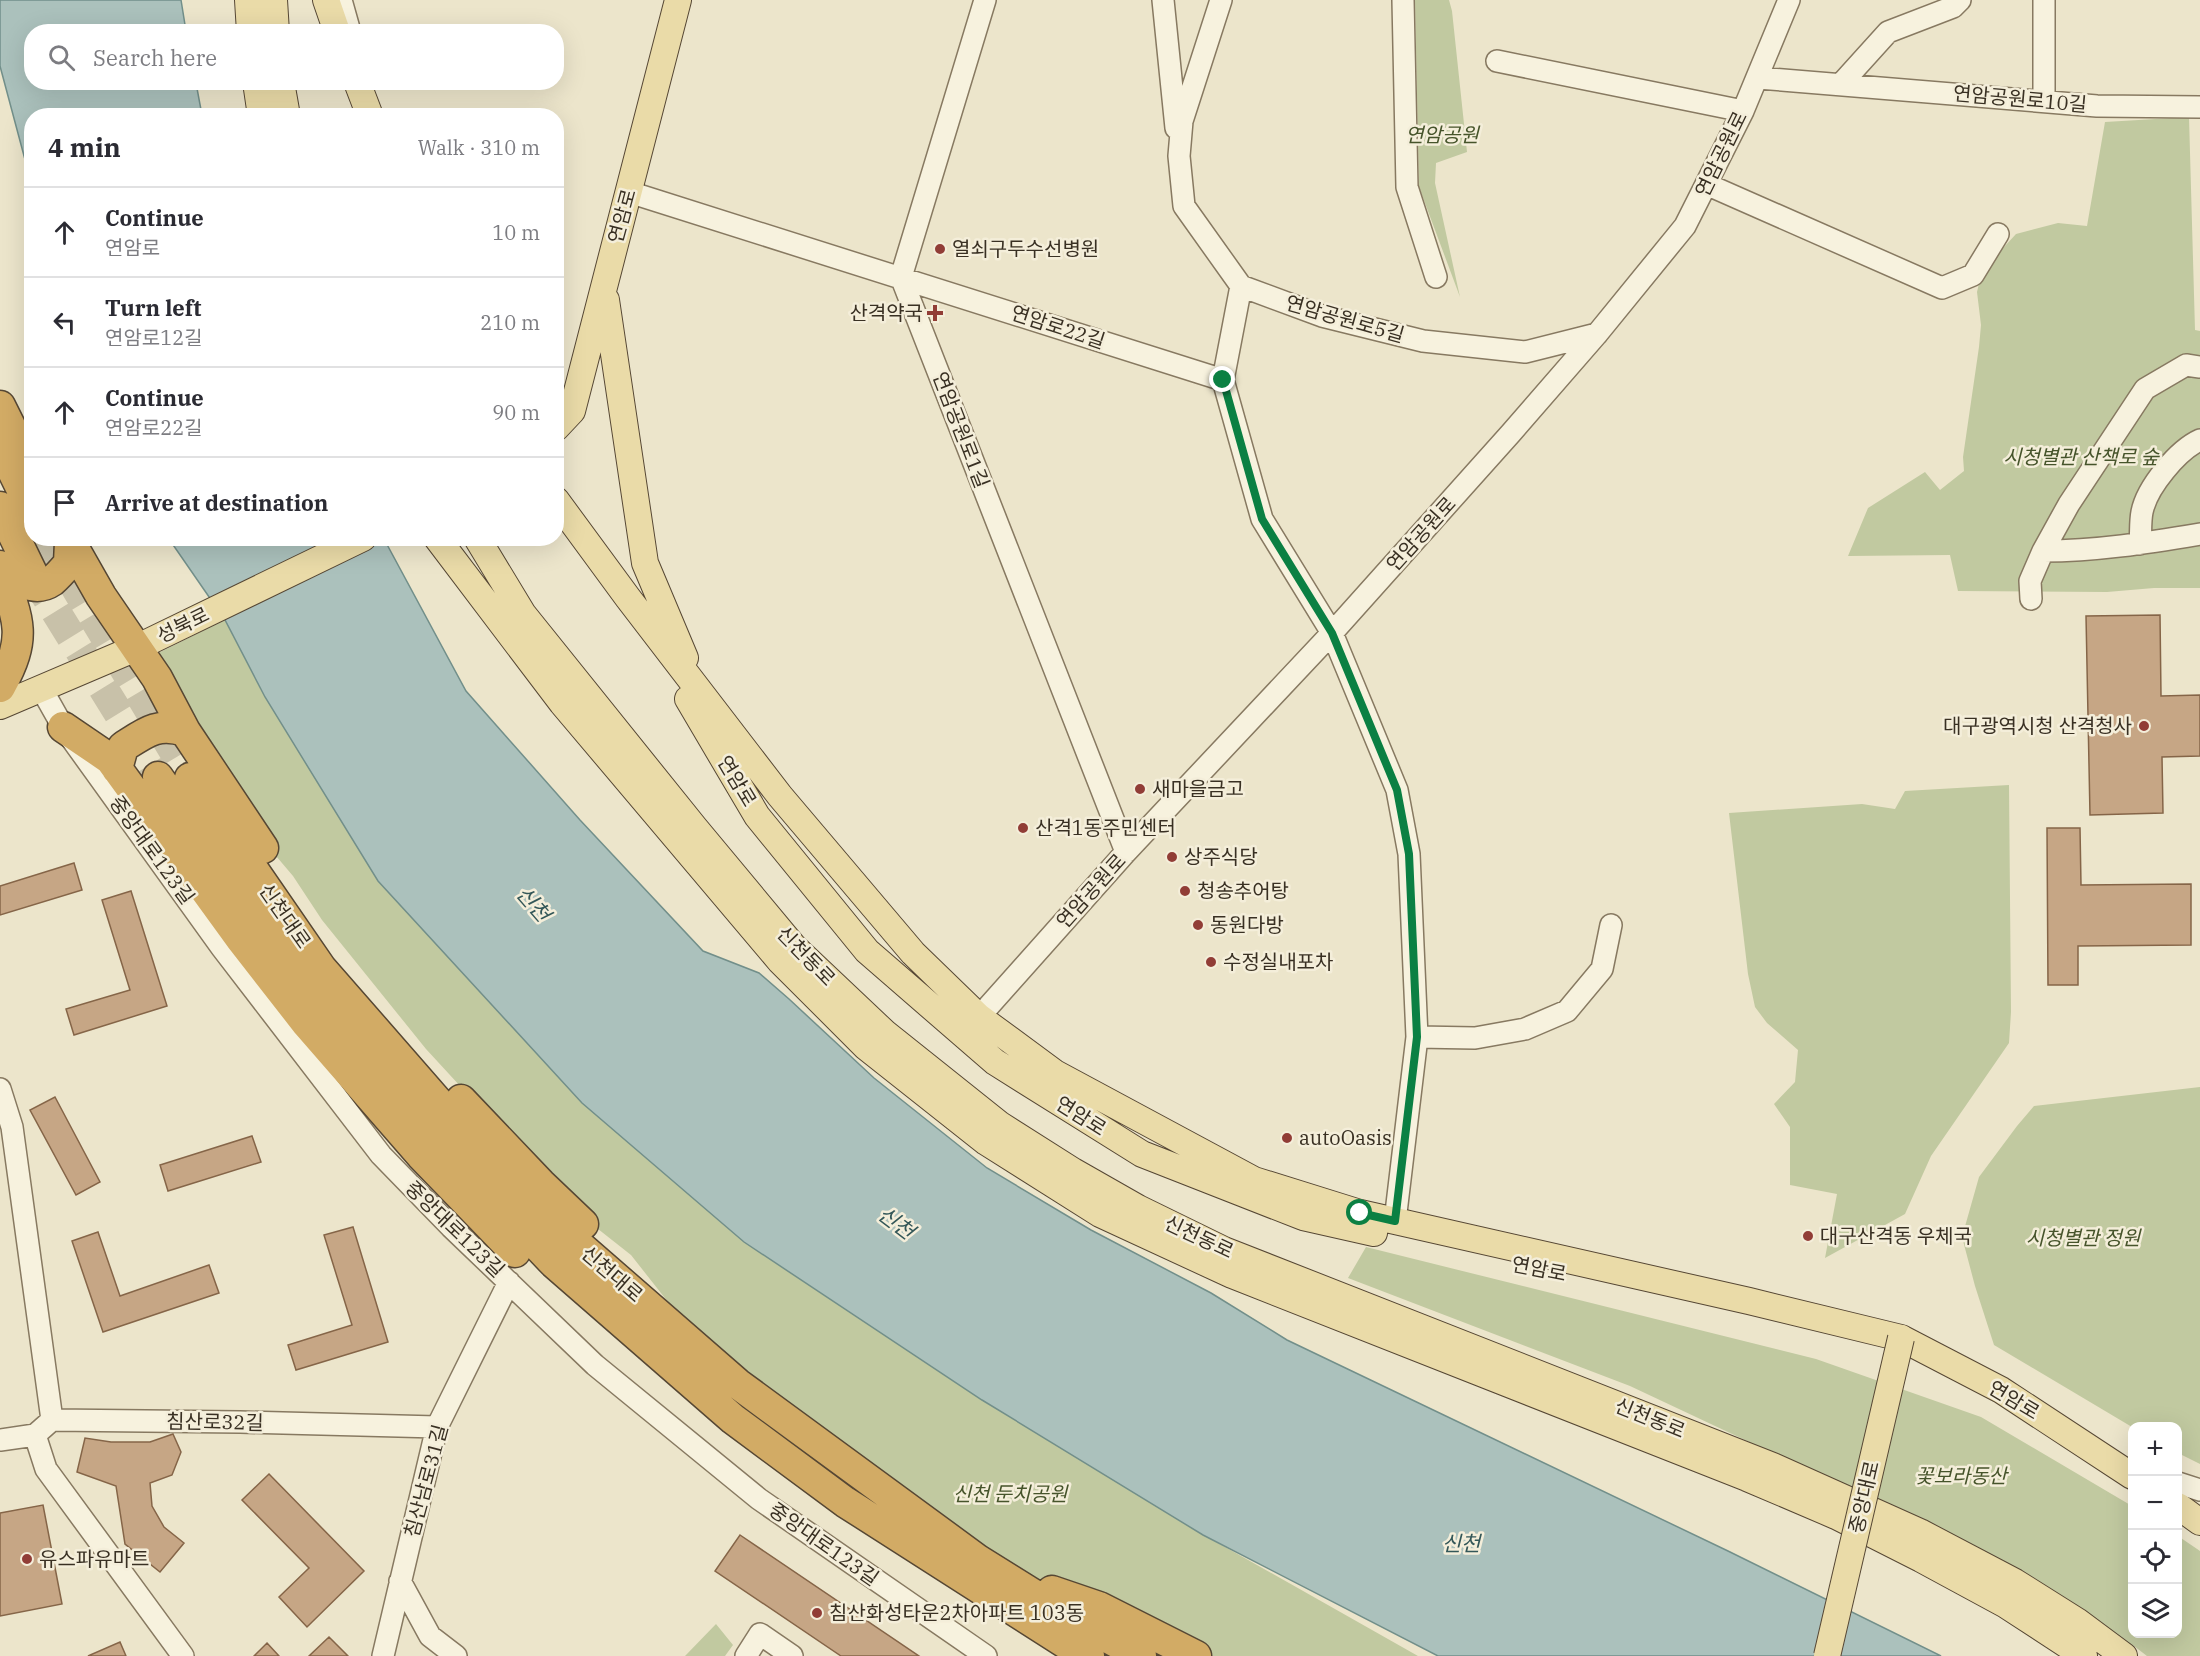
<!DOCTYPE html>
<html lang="en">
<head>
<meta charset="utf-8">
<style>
  :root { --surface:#fff; --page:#f2f2f3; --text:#2b2b33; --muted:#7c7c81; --line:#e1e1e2 }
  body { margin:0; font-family:"IBM Plex Serif","Noto Sans KR",serif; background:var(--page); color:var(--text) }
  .controls { position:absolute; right:18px; bottom:18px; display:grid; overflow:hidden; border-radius:12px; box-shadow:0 6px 24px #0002 }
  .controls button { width:54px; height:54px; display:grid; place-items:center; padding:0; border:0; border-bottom:2px solid var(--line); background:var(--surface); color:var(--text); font:30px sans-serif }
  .stop { position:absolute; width:18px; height:18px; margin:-14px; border:4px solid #0b8043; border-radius:50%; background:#fff }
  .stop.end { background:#0b8043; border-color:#fff; box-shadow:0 2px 6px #0008 }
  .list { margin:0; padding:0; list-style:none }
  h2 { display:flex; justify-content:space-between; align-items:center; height:78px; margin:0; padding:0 24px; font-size:26px }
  h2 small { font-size:20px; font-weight:400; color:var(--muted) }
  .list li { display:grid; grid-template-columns:39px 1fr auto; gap:18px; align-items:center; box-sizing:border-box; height:90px; padding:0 24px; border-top:2px solid var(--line) }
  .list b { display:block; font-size:22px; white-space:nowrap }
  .list p { margin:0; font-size:20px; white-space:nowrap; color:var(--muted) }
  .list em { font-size:20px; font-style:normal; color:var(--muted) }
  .icon { flex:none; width:33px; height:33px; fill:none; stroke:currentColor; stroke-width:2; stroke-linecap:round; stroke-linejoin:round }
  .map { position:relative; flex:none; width:2200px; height:1656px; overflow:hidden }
  .search { position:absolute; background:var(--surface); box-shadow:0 6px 24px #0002; left:24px; top:24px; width:540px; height:66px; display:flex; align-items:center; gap:15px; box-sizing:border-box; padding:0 21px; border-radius:24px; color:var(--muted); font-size:22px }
  .panel { position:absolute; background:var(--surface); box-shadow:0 6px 24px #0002; left:24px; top:108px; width:540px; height:438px; border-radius:24px }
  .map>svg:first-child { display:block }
  .green { fill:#c1c9a0 }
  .water { fill:#abc1bc; stroke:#728f8a; stroke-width:1.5 }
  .building { fill:#c6a685; stroke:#856548; stroke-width:1.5 }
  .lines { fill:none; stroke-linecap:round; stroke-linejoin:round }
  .highway-tunnel { stroke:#c8c1a9; stroke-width:30; stroke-dasharray:30 15; stroke-linecap:butt }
  .minor-casing { stroke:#877961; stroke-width:24 }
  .major-casing { stroke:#564734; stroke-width:28 }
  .highway-casing { stroke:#564734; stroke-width:33 }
  .minor { stroke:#f7f2de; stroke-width:21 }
  .major { stroke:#eadba8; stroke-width:26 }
  .highway { stroke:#d2ab65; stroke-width:30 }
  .major-bridge-casing { stroke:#564734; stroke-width:28; stroke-linecap:butt }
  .major-bridge { stroke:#eadba8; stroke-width:26 }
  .route { stroke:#0b8043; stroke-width:8 }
  .poi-dot { fill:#913d36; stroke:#f4eeda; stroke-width:2 }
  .labels { text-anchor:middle; stroke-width:5; stroke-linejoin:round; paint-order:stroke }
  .street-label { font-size:20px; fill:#393023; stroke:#f4eeda }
  .park-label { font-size:20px; font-style:italic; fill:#46542b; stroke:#f4eeda }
  .poi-label { font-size:20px; fill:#393023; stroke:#f4eeda; text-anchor:start }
  .water-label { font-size:21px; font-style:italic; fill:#335758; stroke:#f4eeda }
</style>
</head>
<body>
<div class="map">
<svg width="2200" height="1656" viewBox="0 0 2200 1656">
  <rect width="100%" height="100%" fill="#ece5cb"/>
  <!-- green -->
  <path class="green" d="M1415 0H1449L1452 11 1467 152 1436 163 1435 183 1460 297 1419 187Z
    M2189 117 2195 330 2200 331V588H2154L2107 592 1958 591 1950 555 1848 556 1868 508 1925 472 1940 490 1964 471 1963 457 1979 347 1981 325 1977 292 1982 271 2016 234 2058 223 2087 226 2105 122Z
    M225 620 261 690 1211 1539 1418 1656H1155L967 1547 705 1349 631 1255 541 1184 518 1149 426 1049 322 920 293 876 242 816 144 660Z
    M2009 785 2011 1012 2009 1043 1931 1156 1905 1214 1825 1258 1837 1194 1790 1185V1127L1774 1104 1795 1082 1798 1050 1767 1023 1755 1007 1748 974 1729 813 1862 804 1895 809 1905 791Z
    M2200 1087V1464L2178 1453V1426L2132 1427 1994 1345 1975 1286 1962 1237 1979 1177 2017 1126 2034 1106Z
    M1366 1247 1816 1359 1981 1417 2132 1506V1634H2178V1536L2200 1551V1656H2147L2134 1646 1921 1523 1630 1386 1348 1278Z
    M716 1624 733 1645 725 1656H685Z"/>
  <!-- water -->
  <path class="water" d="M0 0H181L186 31 32 32V82L196 83 202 115 32 116 31 182 0 66Z
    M169 539H384L466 691 580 820 703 951 759 973 789 999 874 1078 987 1168 1091 1230 1211 1293 1287 1340 1728 1551 1941 1656H1438L1203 1535 982 1400 744 1242 582 1103 378 881 265 697 225 620Z"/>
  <!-- building -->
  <path class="building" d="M2160 615 2161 696 2200 695V756L2162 757 2163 813 2090 815 2086 616Z
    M2047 828H2080L2081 885 2191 884V945L2078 946V985H2048Z
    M74 863 82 890 0 915V886Z
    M131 891 167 1006 74 1035 66 1009 130 990 102 900Z
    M55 1097 100 1182 76 1195 30 1110Z
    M252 1136 261 1162 168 1191 160 1165Z
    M353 1227 388 1342 296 1370 288 1345 352 1325 324 1235Z
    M98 1232 120 1296 209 1265 219 1293 103 1332 72 1241Z
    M173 1434 181 1452 172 1475 150 1483 152 1506 164 1527 184 1543 160 1572 125 1544 116 1486 77 1472 85 1438 111 1442H150Z
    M269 1474 364 1571 307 1627 279 1597 309 1568 242 1500Z
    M43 1505 62 1604 0 1616V1513Z
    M740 1535 919 1656H841L715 1571Z
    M329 1637 348 1656H309Z
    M120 1642 126 1656H88Z
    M267 1643 279 1656H254Z"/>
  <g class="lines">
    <!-- highway-tunnel -->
    <path class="highway-tunnel" d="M46 538 190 778
      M32 573 158 777"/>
    <!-- minor casing -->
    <g class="minor-casing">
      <path id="minor" d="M341 0 350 32
        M985 0 901 277 1126 852
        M1163 0 1176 128
        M1221 0 1182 121 1179 156 1184 206 1241 286 1322 316 1423 341 1525 352 1597 334
        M1403 0 1407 187 1436 277
        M2044 0V101
        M1497 61 1743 111
        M1758 78 2097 106 2200 107
        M1841 84 1888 32 1953 7 1960 0
        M1706 184 1942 288 1973 275 1998 234
        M629 192 1223 380 1262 519 1332 633 1397 790 1409 854 1417 1037 1395 1221
        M1223 380 1241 286
        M2140 544C2141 534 2140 522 2142 512 2147 487 2178 450 2200 440
        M2043 551 2069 504 2145 389 2186 365 2200 367
        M2031 599 2030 581 2043 551C2096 551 2147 543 2200 534
        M41 688 63 727 222 948 381 1155 451 1227 595 1365 759 1499 986 1656
        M979 1017 1126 852 1332 633 1511 433 1597 334 1685 226 1743 111 1789 0
        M1417 1037 1475 1038 1525 1029 1567 1011 1602 969 1611 925
        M0 1089 12 1127 52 1420
        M35 1435 46 1469 183 1656
        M0 1440 35 1435 52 1420 240 1422 437 1427
        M2178 1483 2200 1490
        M400 1581 430 1636 456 1656
        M383 1656 437 1427 509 1282
        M746 1656 760 1634 792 1656"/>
    </g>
    <!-- major casing -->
    <g class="major-casing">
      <path id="major" d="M248 0 250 32
        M274 0 276 32
        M326 0 337 32
        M256 82 261 116
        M281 82 287 116
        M357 82 370 116
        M606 300 645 563 685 658
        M556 428 572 411 678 0
        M556 500 628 598 780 796 913 953 979 1017 1055 1073 1254 1180 1360 1213 1749 1301 1901 1338 2001 1390 2132 1476
        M437 538 562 703 780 961 866 1047 986 1142 1100 1214 1232 1275 1747 1478 1836 1516 1921 1559 2006 1605 2084 1656
        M477 538 523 614 695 828 794 947 885 1033 999 1124 1073 1171 1138 1208 1224 1250 1773 1466 1920 1532 2015 1582 2077 1621 2124 1656
        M688 699 757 816 867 951 995 1062 1142 1154 1303 1217 1374 1233
        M0 706 136 648 363 538
        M2178 1506 2200 1522"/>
    </g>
    <!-- highway casing -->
    <g class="highway-casing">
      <path id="highway" d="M0 406 29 464
        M0 445 32 510
        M0 507 32 573
        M68 538 101 596 157 678 185 731 263 848
        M0 566C14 578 33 594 52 581 58 576 64 569 69 563L70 542
        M0 571C20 621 27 638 0 687
        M63 727 110 759 240 938 307 1024 421 1155 515 1252
        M117 769 123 747C146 732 158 722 185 731
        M158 777 276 948 377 1077 554 1263 733 1419 845 1502 1067 1644 1089 1656
        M190 778 321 968 513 1188 738 1384 978 1560 1055 1608 1141 1656
        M461 1100 541 1184 583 1224
        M1052 1591 1099 1607 1196 1656"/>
    </g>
    <!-- minor -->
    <use href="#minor" class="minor"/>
    <!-- major -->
    <use href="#major" class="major"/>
    <!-- highway -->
    <use href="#highway" class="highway"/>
    <!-- major-bridge casing -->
    <g class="major-bridge-casing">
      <path id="major-bridge" d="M1827 1656 1901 1338"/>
    </g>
    <!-- major-bridge -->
    <use href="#major-bridge" class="major-bridge"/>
  </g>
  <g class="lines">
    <!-- route -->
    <path class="route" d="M1223 380 1262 519 1332 633 1397 790 1409 854 1417 1037 1395 1221 1360 1213"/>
  </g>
  <!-- markers -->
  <g class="poi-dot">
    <circle cx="940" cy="249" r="6"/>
    <path d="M932 304h6v6h6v6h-6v6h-6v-6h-6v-6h6z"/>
    <circle cx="2144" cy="726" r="6"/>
    <circle cx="1140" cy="789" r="6"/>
    <circle cx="1023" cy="828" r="6"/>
    <circle cx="1172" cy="857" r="6"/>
    <circle cx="1185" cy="891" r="6"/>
    <circle cx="1198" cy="925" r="6"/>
    <circle cx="1211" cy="962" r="6"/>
    <circle cx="1287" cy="1138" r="6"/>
    <circle cx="1808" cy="1236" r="6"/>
    <circle cx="27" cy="1559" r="6"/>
    <circle cx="817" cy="1613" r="6"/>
  </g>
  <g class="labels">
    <!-- street labels -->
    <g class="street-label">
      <text transform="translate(2020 99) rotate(5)" y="7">연암공원로10길</text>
      <text transform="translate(1721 154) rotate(-64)" y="7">연암공원로</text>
      <text transform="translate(622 216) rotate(-75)" y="7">연암로</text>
      <text transform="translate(1345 319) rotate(16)" y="7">연암공원로5길</text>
      <text transform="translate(1058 327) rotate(18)" y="7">연암로22길</text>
      <text transform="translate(961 430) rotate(69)" y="7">연암공원로1길</text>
      <text transform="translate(1421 534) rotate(-48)" y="7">연암공원로</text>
      <text transform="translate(183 625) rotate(-26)" y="7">성북로</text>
      <text transform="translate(737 781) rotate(59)" y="7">연암로</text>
      <text transform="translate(152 850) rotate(54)" y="7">중앙대로123길</text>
      <text transform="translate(1091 891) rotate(-48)" y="7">연암공원로</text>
      <text transform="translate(285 916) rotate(55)" y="7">신천대로</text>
      <text transform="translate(806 956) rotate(46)" y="7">신천동로</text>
      <text transform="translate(1081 1116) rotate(32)" y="7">연암로</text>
      <text transform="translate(455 1229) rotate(44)" y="7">중앙대로123길</text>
      <text transform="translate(1199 1237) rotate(25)" y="7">신천동로</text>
      <text transform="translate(1539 1269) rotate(11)" y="7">연암로</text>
      <text transform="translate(612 1274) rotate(41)" y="7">신천대로</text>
      <text transform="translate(2014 1400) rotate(31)" y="7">연암로</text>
      <text transform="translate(1650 1418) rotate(22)" y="7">신천동로</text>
      <text transform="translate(215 1422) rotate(1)" y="7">침산로32길</text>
      <text transform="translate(426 1481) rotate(-75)" y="7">침산남로31길</text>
      <text transform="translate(1864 1497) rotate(-77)" y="7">중앙대로</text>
      <text transform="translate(824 1544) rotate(35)" y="7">중앙대로123길</text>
    </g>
    <!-- park labels -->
    <g class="park-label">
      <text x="1442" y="142">연암공원</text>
      <text x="2081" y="464">시청별관 산책로 숲</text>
      <text x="2083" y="1245">시청별관 정원</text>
      <text x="1961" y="1483">꽃보라동산</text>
      <text x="1010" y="1501">신천 둔치공원</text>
    </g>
    <!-- poi labels -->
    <g class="poi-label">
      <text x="952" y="256">열쇠구두수선병원</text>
      <text x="923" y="320" text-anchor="end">산격약국</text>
      <text x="2132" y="733" text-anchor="end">대구광역시청 산격청사</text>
      <text x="1152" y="796">새마을금고</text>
      <text x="1035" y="835">산격1동주민센터</text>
      <text x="1184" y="864">상주식당</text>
      <text x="1197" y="898">청송추어탕</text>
      <text x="1210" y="932">동원다방</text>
      <text x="1223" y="969">수정실내포차</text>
      <text x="1299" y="1145">autoOasis</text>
      <text x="1820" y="1243">대구산격동 우체국</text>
      <text x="39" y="1566">유스파유마트</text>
      <text x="829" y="1620">침산화성타운2차아파트 103동</text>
    </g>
    <!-- water labels -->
    <g class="water-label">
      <text transform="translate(533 904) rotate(49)" y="7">신천</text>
      <text transform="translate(896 1223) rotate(37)" y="7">신천</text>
      <text x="1461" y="1551">신천</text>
    </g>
  </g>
</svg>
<div class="controls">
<button>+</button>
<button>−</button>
<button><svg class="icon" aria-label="locate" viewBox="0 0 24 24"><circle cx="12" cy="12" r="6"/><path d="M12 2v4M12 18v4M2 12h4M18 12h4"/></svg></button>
<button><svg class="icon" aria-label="layers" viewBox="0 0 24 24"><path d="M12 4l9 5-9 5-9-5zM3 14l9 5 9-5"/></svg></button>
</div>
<div class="stop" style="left:1360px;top:1213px"></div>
<div class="stop end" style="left:1223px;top:380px"></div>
<div class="search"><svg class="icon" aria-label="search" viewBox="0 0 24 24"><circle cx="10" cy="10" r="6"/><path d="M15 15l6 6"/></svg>Search here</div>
<section class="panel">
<h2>4 min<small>Walk · 310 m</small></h2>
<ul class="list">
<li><svg class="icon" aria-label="ahead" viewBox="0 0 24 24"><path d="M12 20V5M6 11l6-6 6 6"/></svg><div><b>Continue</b><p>연암로</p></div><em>10 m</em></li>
<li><svg class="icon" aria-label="left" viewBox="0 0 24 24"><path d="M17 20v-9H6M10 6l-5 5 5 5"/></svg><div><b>Turn left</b><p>연암로12길</p></div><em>210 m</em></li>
<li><svg class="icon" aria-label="ahead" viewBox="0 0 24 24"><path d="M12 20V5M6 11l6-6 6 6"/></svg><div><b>Continue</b><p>연암로22길</p></div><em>90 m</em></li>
<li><svg class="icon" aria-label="arrive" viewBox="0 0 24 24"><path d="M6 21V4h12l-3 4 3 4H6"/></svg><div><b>Arrive at destination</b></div></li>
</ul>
</section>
</div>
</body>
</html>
